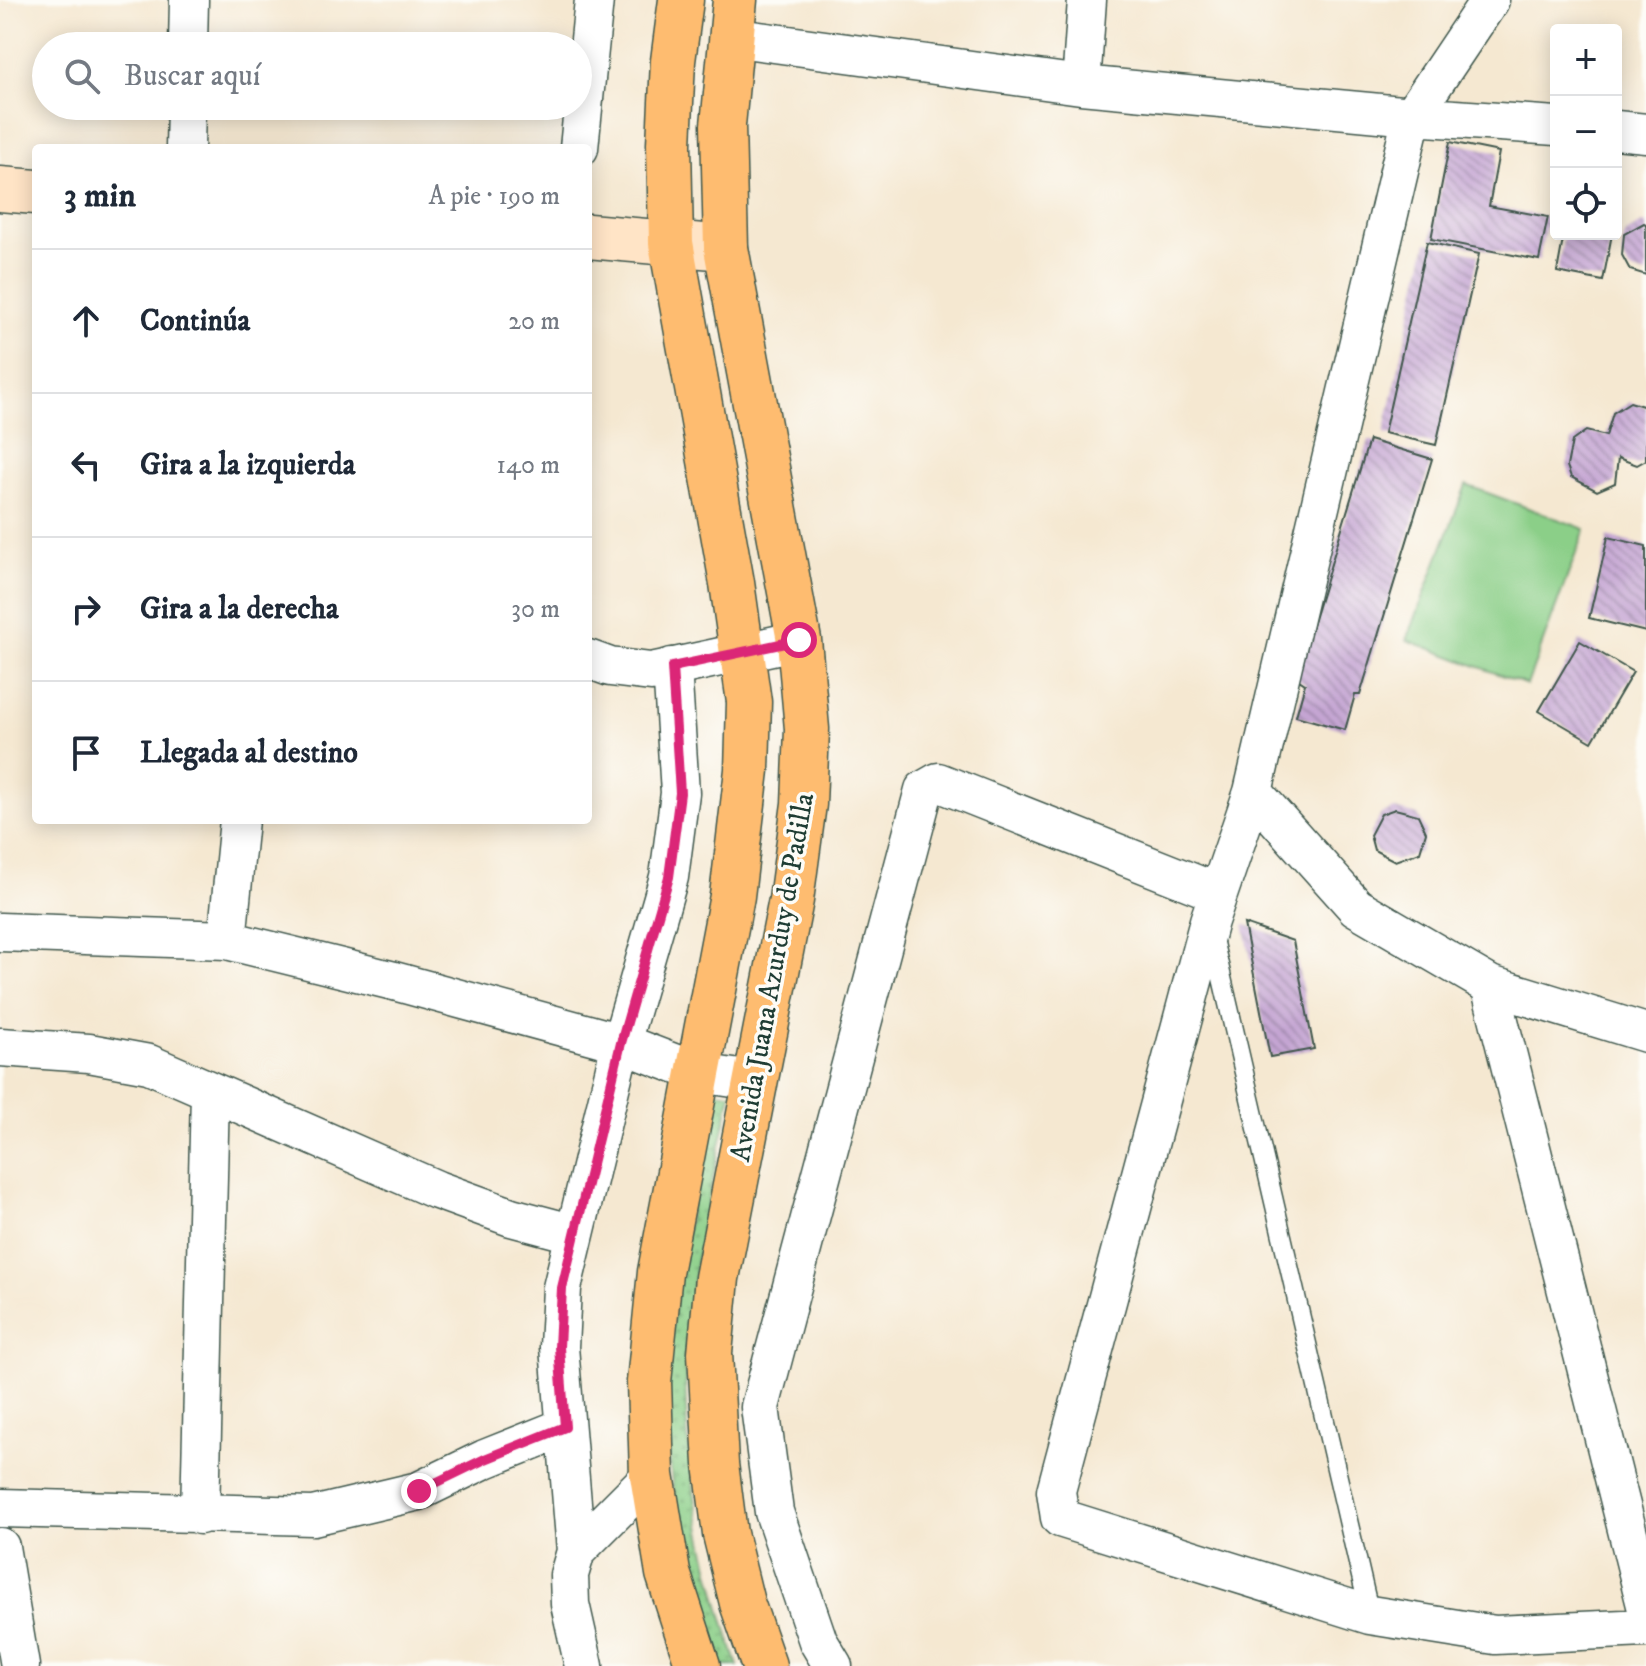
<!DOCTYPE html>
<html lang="es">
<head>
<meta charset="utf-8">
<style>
  :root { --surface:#fff; --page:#f6f6f7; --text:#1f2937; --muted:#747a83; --line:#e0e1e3 }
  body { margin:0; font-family:"IM FELL DW Pica",serif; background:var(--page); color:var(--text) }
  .controls { position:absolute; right:24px; top:24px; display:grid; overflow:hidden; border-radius:8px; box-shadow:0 4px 20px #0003 }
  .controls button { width:72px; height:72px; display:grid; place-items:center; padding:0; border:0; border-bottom:2px solid var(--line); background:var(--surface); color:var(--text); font:40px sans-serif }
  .stop { position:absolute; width:24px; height:24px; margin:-18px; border:6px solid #db2777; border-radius:50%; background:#fff }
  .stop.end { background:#db2777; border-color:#fff; box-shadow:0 2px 8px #0008 }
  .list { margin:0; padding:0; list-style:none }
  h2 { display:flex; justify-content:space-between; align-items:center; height:104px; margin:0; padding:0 32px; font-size:34px }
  h2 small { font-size:26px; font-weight:400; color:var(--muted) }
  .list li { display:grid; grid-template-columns:52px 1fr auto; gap:24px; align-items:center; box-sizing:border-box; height:144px; padding:0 32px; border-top:2px solid var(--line) }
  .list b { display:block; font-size:30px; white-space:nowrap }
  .list em { font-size:26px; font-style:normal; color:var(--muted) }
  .icon { flex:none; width:44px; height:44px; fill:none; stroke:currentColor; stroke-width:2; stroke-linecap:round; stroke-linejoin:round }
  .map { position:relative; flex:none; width:1646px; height:1666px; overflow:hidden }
  .search { position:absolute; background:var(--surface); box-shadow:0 4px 20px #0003; left:32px; top:32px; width:560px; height:88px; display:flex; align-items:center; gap:20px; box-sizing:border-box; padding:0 28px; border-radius:44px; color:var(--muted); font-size:30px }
  .panel { position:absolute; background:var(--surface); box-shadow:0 4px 20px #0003; left:32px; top:144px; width:560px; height:680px; border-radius:8px }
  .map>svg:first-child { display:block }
  .grass { fill:#8bcf88; stroke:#55865e; stroke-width:2 }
  .park { fill:url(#park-dots); stroke:#55865e; stroke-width:2 }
  .building { fill:url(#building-back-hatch) }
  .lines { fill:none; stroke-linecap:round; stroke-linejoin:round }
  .lane-casing { stroke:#3f574c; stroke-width:21 }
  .street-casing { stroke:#3f574c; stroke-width:41 }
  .secondary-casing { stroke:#3f574c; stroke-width:47 }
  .highway-casing { stroke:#3f574c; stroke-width:47 }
  .lane { stroke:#fff; stroke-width:18 }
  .street { stroke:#fff; stroke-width:38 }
  .secondary { stroke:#ffe4c6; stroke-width:44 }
  .highway { stroke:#febc70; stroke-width:44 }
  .route { stroke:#db2777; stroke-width:10 }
  .labels { text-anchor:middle; stroke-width:7; stroke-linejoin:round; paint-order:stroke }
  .street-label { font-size:28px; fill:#1f3d34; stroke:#fdfcf7 }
</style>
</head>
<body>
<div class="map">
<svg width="1646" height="1666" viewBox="0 0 1646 1666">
  <defs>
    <pattern id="park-dots" width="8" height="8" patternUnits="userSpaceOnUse" patternTransform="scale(2)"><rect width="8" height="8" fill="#8bcf88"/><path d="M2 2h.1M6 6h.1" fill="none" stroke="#71a970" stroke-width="1.8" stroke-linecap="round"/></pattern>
    <pattern id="building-back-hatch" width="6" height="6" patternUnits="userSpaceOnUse" patternTransform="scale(2)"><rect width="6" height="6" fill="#c5a5d3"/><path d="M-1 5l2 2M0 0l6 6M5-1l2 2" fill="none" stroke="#9f88ac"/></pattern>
  </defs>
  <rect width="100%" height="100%" fill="#fdfcf7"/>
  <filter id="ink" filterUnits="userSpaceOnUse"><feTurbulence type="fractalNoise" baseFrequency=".0125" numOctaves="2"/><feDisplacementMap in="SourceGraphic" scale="16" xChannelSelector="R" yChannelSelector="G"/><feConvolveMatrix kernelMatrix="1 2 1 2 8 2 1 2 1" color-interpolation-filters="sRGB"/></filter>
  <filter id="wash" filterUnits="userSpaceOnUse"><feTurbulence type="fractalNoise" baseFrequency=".006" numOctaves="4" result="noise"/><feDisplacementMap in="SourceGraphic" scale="32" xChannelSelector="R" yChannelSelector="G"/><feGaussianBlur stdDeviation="1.8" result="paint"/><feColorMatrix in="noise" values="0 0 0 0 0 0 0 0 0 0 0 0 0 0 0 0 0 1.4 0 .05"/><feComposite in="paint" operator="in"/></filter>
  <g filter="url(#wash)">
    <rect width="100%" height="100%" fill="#f5e8d1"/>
    <!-- grass -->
    <path class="grass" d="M1466 485 1585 529 1527 685 1407 640Z"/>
    <!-- park -->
    <path class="park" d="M715 1091 731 1093C718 1158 701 1224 692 1290 673 1418 697 1545 738 1666H721C702 1612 685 1558 675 1502 652 1365 688 1224 715 1091Z"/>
    <g id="blocks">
      <!-- building -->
      <path class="building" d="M1450 142 1499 152 1489 206 1548 217 1539 260 1431 239Z
        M1644 223 1646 224V275L1630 270 1622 255 1624 234Z
        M1564 234H1612L1603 281 1557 272Z
        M1427 242 1479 254 1436 445 1384 433Z
        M1630 402 1646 407V460L1637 465 1618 458 1615 483 1597 491 1571 477 1567 466 1572 441 1586 431 1606 436 1613 413Z
        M1369 440 1432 459 1360 695H1355L1345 730 1296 716 1305 684 1296 678Z
        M1608 537 1646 546V632L1589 618Z
        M1580 641 1633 672 1592 742 1539 711Z
        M1395 809 1418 815 1426 832 1420 852 1395 861 1374 850 1370 835 1381 814Z
        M1244 924 1293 941 1314 1049 1270 1057Z"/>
    </g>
  </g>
  <g filter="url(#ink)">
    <use href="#blocks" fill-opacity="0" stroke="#3f574c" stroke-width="2"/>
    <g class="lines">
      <!-- lane casing -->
      <g class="lane-casing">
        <path id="lane" d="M1213 939 1370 1615"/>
      </g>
      <!-- street casing -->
      <g class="street-casing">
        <path id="street" d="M1490 0 1412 116 1253 792 1209 921 1056 1491 1060 1518 1370 1615 1495 1635 1646 1628
          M730 37 1081 85 1412 116 1556 126
          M188 46 189 0
          M1081 85 1087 0
          M1616 130 1646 133
          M185 148 186 106
          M579 148 594 0
          M588 659 610 667 651 672 799 640
          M1253 792 1356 907 1490 985 1646 1033
          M0 932 227 940 394 981 621 1043 699 1073 754 1081
          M227 940 239 820
          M1490 985 1646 1605
          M0 1047 89 1053 149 1064 437 1190 511 1217 575 1234
          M0 1508 313 1516 419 1491 485 1459 565 1427
          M200 1515 210 1092
          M0 1547 20 1666
          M576 1551 559 1347 562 1288 621 1043 669 877 680 793 672 667
          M584 1666 570 1604 569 1575 576 1551 652 1475
          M833 1666 818 1641 774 1512 760 1407 924 790 938 782 1218 893"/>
      </g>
      <!-- secondary casing -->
      <g class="secondary-casing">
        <path id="secondary" d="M0 189 36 192
          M588 236 726 248"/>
      </g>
      <!-- highway casing -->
      <g class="highway-casing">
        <path id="highway" d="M681 0 673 61 669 144 671 243 732 583 749 702 747 770 732 896 660 1272 649 1382 652 1475 668 1573 698 1666
          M735 0 723 125 726 248 799 640 807 729 804 804 791 900 717 1278 710 1353 716 1464 725 1534 742 1603 764 1666"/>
      </g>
      <!-- lane -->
      <use href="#lane" class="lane"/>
      <!-- street -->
      <use href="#street" class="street"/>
      <!-- secondary -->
      <use href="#secondary" class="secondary"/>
      <!-- highway -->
      <use href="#highway" class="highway"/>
    </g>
  </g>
  <g class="lines" filter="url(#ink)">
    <!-- route -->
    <path class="route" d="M419 1491 485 1459 565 1427 559 1347 562 1288 621 1043 669 877 680 793 672 667 799 640"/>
  </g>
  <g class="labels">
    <!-- street labels -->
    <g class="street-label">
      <text transform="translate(771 977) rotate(-80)" y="10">Avenida Juana Azurduy de Padilla</text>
    </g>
  </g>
</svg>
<div class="controls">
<button>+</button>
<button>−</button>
<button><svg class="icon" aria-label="locate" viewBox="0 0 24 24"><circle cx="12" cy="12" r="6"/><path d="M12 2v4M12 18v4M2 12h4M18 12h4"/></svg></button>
</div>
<div class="stop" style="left:799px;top:640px"></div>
<div class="stop end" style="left:419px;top:1491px"></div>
<div class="search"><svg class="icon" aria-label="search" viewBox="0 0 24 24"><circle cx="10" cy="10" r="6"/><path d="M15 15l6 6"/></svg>Buscar aquí</div>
<section class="panel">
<h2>3 min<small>A pie · 190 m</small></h2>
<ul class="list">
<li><svg class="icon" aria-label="ahead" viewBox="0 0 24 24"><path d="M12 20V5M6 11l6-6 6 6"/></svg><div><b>Continúa</b></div><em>20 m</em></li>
<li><svg class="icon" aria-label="left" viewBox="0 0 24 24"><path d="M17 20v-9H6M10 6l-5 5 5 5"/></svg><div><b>Gira a la izquierda</b></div><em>140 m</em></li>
<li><svg class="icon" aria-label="right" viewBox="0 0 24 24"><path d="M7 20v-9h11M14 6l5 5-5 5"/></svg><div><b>Gira a la derecha</b></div><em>30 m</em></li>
<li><svg class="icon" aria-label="arrive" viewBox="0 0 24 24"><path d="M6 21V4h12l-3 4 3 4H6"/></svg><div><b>Llegada al destino</b></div></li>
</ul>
</section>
</div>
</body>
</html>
